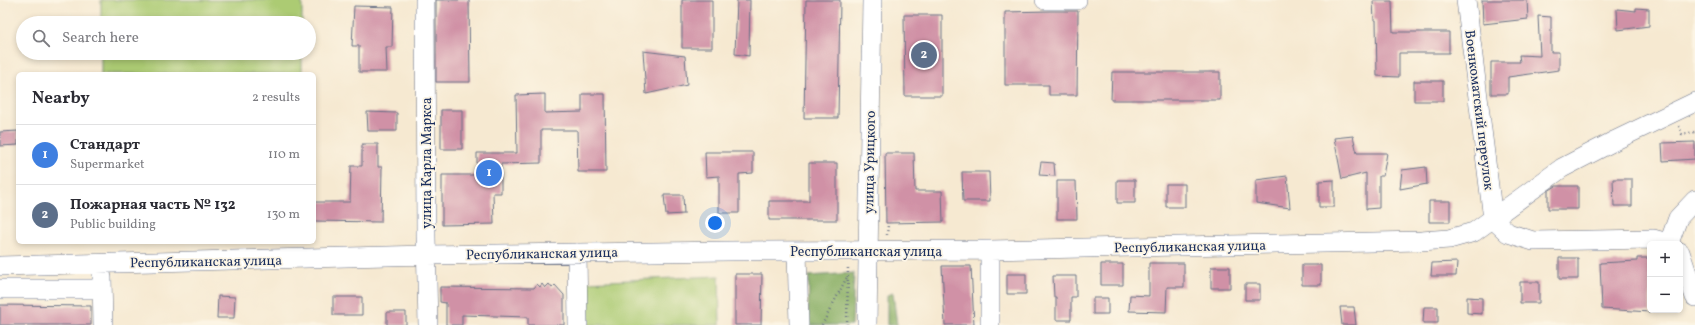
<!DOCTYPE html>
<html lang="en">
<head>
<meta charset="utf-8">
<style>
  :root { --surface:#fff; --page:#f2f2f3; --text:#2b2b33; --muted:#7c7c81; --line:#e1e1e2; --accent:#b45309 }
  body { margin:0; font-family:Vollkorn,serif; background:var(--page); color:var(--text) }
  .controls { position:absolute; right:12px; bottom:12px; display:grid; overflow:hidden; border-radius:6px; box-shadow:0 2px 6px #0003 }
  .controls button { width:36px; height:36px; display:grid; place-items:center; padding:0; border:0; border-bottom:1px solid var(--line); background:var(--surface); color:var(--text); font:20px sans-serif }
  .you { position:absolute; left:715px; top:223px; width:14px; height:14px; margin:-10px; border:3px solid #fff; border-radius:50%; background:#1a73e8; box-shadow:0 0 0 6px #1a73e833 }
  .badge { display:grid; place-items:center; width:26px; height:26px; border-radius:50%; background:var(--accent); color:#fff; font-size:13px; font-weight:700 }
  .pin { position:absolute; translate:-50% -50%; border:2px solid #fff; box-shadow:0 1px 4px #0006 }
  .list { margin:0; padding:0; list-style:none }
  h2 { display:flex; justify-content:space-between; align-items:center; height:52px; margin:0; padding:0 16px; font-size:17px }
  h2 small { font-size:13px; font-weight:400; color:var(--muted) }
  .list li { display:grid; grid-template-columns:26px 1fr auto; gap:12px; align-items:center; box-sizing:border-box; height:60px; padding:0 16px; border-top:1px solid var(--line) }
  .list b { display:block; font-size:15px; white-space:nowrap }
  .list p { margin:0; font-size:13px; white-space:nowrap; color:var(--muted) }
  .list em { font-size:13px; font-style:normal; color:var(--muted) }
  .icon { flex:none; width:22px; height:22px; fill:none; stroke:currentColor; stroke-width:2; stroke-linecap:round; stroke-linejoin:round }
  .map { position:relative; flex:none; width:1695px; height:325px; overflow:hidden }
  .search { position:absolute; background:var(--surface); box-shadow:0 2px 6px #0003; left:16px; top:16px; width:300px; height:44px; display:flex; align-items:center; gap:10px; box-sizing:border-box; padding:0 14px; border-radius:22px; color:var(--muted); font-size:15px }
  .panel { position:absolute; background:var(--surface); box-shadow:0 2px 6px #0003; left:16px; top:72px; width:300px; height:172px; border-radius:6px }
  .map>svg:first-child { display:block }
  .green { fill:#accb73; stroke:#647d68 }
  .forest { fill:#89af65; stroke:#526f62 }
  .building { fill:#d091a6 }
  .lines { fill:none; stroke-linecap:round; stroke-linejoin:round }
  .minor-casing { stroke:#687086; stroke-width:20 }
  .path { stroke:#687086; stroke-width:2.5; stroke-dasharray:1 3; stroke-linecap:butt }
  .minor { stroke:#fff; stroke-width:19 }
  .labels { text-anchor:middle; stroke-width:3.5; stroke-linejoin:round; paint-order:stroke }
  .street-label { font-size:14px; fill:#1b2f5e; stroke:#fcf5e5 }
</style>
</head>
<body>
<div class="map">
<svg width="1695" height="325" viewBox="0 0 1695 325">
  <rect width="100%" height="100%" fill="#fcf5e5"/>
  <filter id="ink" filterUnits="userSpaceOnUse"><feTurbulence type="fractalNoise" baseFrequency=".025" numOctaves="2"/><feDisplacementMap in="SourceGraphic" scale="8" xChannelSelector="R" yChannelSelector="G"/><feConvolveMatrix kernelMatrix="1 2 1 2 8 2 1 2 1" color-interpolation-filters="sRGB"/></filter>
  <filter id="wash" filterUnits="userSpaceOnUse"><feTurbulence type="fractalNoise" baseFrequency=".012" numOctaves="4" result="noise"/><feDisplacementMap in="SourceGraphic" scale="16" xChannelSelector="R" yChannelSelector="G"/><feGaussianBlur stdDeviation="0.9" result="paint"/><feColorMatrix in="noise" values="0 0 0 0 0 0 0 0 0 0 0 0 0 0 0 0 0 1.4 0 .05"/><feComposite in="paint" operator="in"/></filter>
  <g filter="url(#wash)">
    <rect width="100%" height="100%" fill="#f6e9d1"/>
    <!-- green -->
    <path class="green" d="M101 0H302V23H101Z
      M101 53H302V74H101Z
      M719 276 720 325H588L586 282Z"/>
    <!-- forest -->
    <path class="forest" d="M854 273 852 325H808L809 276Z
      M893 293 897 325H887V295Z"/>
    <g id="blocks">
      <!-- building -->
      <path class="building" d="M436 0H469L470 82H436Z
        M682 0H712V48H682Z
        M737 0H750L749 56 735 54Z
        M806 0H840L838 118H804Z
        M1482 0H1527L1528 19 1483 24Z
        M1373 1H1392L1393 32H1449V53H1399V77L1377 76 1376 20H1374Z
        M354 6 393 7 392 47H386L387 72H359V46H352Z
        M1636 8 1649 9V26L1618 30 1617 9 1636 11Z
        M1050 11H1078L1077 95H1049V85H1005V12Z
        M904 15H942V96H905Z
        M1538 16 1551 17V52H1559V70L1508 77V94H1491V62H1520L1519 55 1540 56Z
        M643 51 685 56 687 85 646 94Z
        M1112 72H1220V100H1111Z
        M1414 81H1443V101H1414Z
        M545 94V113L582 112V94H605L606 172H578L577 130H541V163L501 164V193H493L494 224 442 225V175H477V153H517L516 95Z
        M441 110H462V149H441Z
        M367 112 397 113V131H368Z
        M18 131V145L0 146V132Z
        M1353 136 1357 153H1387L1383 176H1379V208L1366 209V173L1342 179 1334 138Z
        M1695 142V159L1663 161 1662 143Z
        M362 144H378V167H382L381 222 314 221V202H350L351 166H362Z
        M705 152H753V173L739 174V213H719V176L706 177Z
        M885 153H914L915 191H942L943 222 886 223Z
        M1041 162 1054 163 1055 176 1039 175Z
        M809 163H837V220H769V201H809Z
        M1426 167 1427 184 1400 189 1402 170Z
        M962 172H989L990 201H963Z
        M1287 176 1290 208 1256 203V180Z
        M1613 179H1632V206H1614Z
        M1117 180H1135V203H1117Z
        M1334 180V207H1319V181Z
        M1057 181H1076L1077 219H1057Z
        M1166 184H1185V207H1166Z
        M1556 186H1578V209H1548V191Z
        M664 195H683L684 214 666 215Z
        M1429 201H1450V222H1429Z
        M1559 258H1578V279H1559Z
        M1637 258H1650V312L1602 309 1600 263 1637 261Z
        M1457 262 1456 276H1431L1432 263Z
        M1149 263H1184V287H1167L1166 312 1129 311 1130 295 1149 296Z
        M1101 264H1123V285H1101Z
        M1302 265H1321V285H1302Z
        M942 266H971L974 325H945Z
        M1211 267H1230V288H1211Z
        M735 274H762L761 325H735Z
        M1007 274H1026V294H1007Z
        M1053 276H1076V297H1071V320H1056V297H1054Z
        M1520 282H1539V303H1520Z
        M537 284 540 287 542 284 545 288 549 284 552 288 555 285 564 295V325H528V317L462 315V325H446V303L440 302V287L534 288Z
        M1245 284H1260V300H1245Z
        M218 296 235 297 234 318H217Z
        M333 297H362V315H333Z
        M1467 297 1482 298V314L1467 313Z
        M1093 298H1108V314H1093Z
        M0 305 91 306V325H0Z
        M1340 307H1354L1356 325H1342Z
        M1424 307H1438V323H1423Z
        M387 312H406V325H387Z"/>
    </g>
  </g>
  <g filter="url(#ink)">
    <use href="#blocks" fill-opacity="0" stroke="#687086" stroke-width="1"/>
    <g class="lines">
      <!-- minor casing -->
      <g class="minor-casing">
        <path id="minor" d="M425 0 426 237 428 325
          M1045 0H1077
          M1466 0 1493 219 1508 233 1533 241 1653 239 1671 244
          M1669 243 1678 218 1695 200
          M990 250V325
          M797 251 799 325
          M1680 252 1695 297
          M577 253 578 325
          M0 266 427 255 729 251 990 250 1421 241 1449 239 1474 232 1562 168 1616 140 1695 102
          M102 277 103 325
          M0 289H102
          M867 325 872 0"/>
      </g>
      <!-- path -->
      <path class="path" d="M1679 126 1682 134 1695 132
        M887 235 888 225
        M822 325 847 277
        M847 325 848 266"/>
      <!-- minor -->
      <use href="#minor" class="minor"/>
    </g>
  </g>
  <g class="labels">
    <!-- street labels -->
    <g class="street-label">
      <text transform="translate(1480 110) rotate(83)" y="5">Военкоматский переулок</text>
      <text transform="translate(869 162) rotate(-89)" y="5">улица Урицкого</text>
      <text transform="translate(426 163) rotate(-90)" y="5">улица Карла Маркса</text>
      <text transform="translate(1190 246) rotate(-1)" y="5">Республиканская улица</text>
      <text x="866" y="256">Республиканская улица</text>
      <text transform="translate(542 253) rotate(-1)" y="5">Республиканская улица</text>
      <text transform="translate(206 261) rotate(-1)" y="5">Республиканская улица</text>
    </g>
  </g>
</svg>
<div class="controls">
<button>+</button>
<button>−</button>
</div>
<div class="you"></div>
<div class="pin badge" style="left:489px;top:173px;background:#3f7fe0">1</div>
<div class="pin badge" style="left:924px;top:55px;background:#5c6f8a">2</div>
<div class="search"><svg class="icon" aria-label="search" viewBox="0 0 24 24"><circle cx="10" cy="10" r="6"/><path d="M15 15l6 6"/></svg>Search here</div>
<section class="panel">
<h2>Nearby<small>2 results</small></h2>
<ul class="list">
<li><span class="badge" style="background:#3f7fe0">1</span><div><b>Стандарт</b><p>Supermarket</p></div><em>110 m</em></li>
<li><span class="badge" style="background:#5c6f8a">2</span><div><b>Пожарная часть № 132</b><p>Public building</p></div><em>130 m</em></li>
</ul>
</section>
</div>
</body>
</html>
